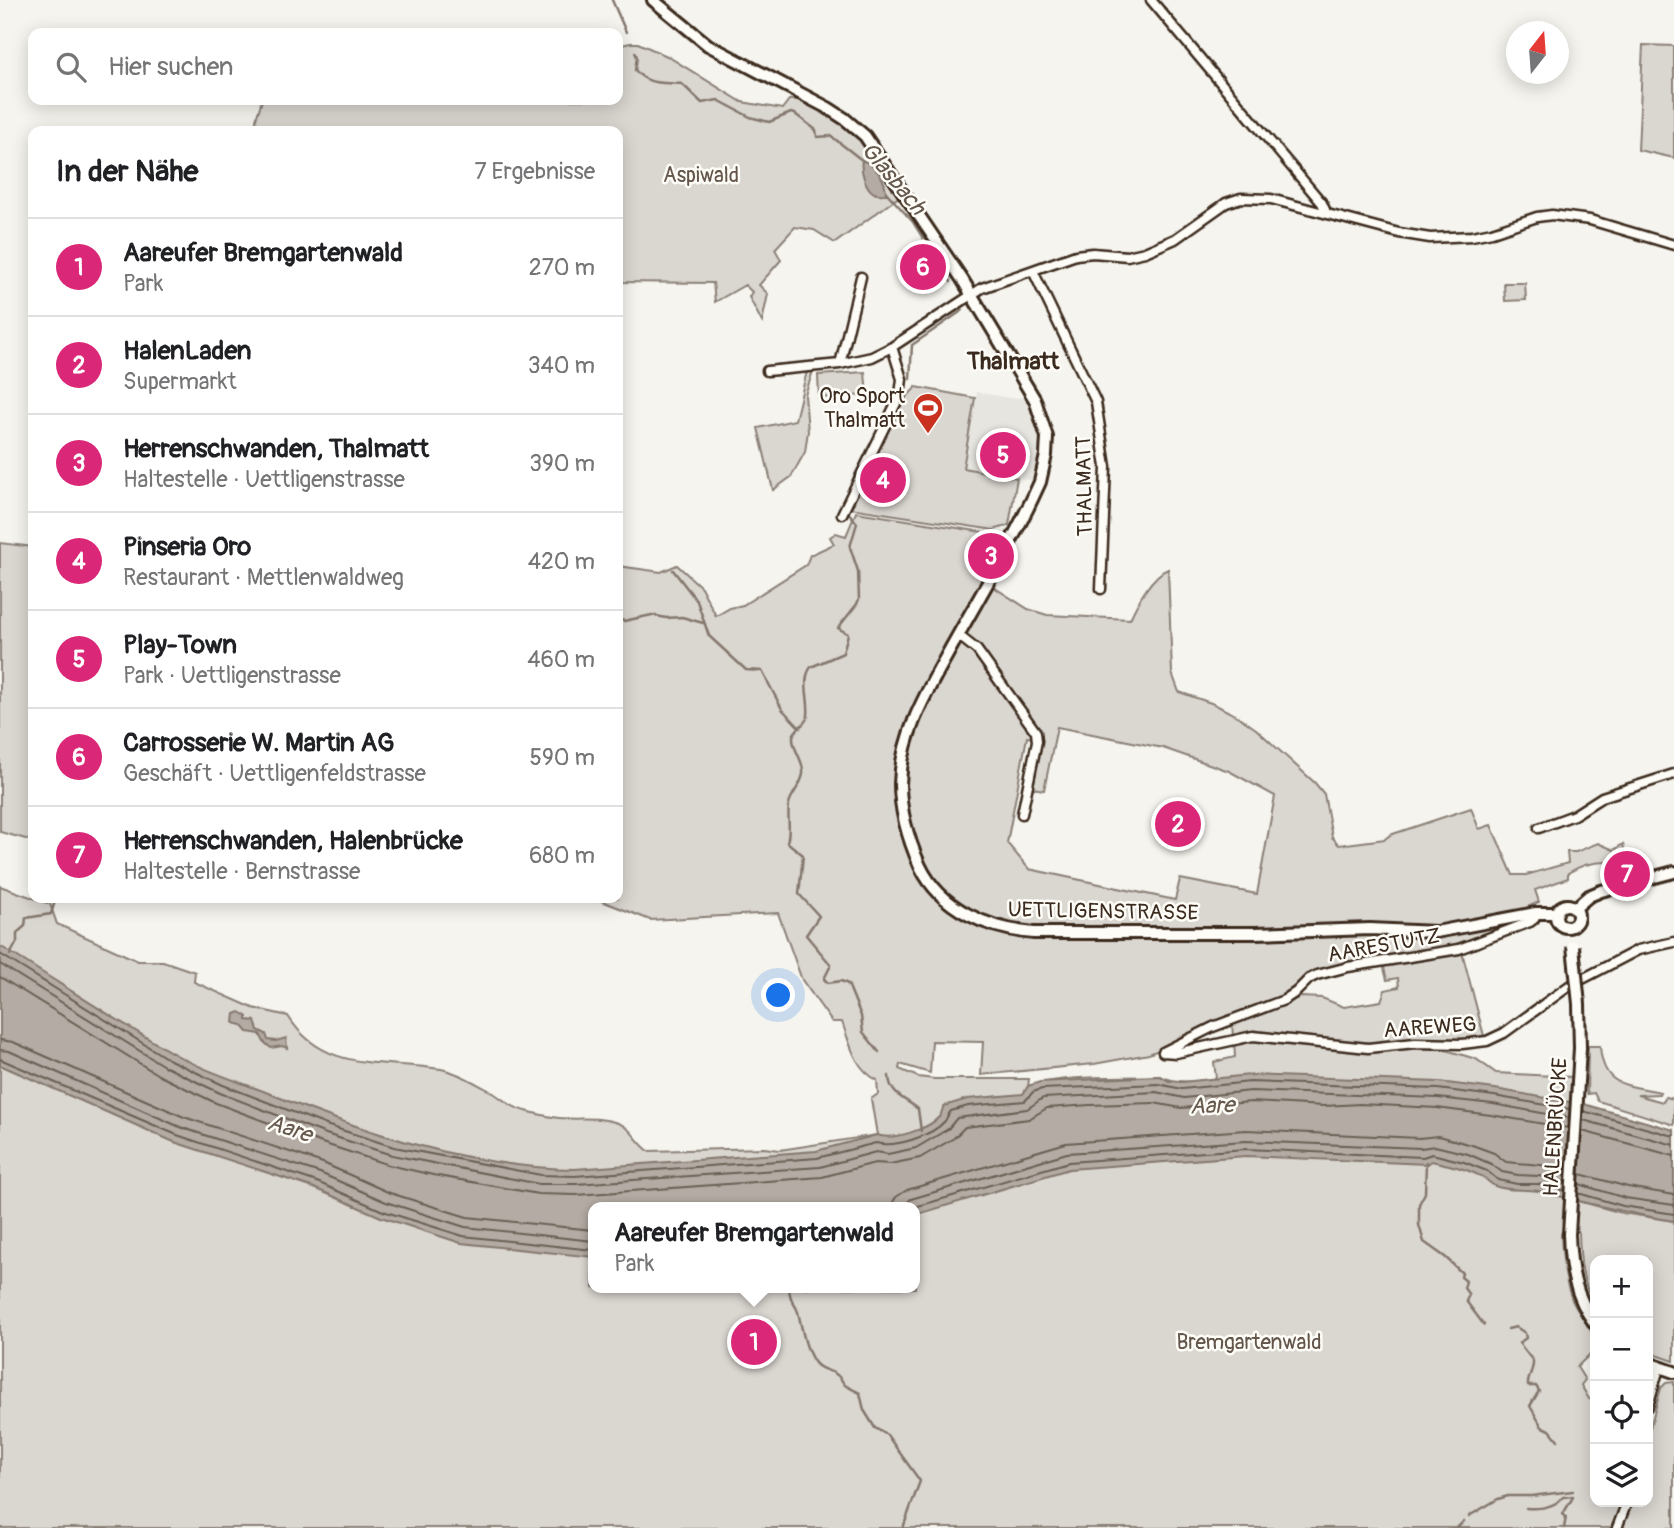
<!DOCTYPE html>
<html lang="de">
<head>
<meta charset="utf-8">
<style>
  :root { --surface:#fff; --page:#f2f2f2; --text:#202124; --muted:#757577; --line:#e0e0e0; --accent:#db2777 }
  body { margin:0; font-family:Pangolin,sans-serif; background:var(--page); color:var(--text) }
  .controls { position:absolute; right:21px; bottom:21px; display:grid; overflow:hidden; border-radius:14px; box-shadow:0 4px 18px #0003 }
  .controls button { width:63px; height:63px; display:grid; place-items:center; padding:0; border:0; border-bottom:2px solid var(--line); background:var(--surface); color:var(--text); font:35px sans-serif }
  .compass { position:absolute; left:1506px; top:21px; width:63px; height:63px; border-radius:50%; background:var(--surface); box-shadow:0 4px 18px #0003; rotate:17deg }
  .you { position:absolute; left:779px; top:996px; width:24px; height:24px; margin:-18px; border:5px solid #fff; border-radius:50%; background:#1a73e8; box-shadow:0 0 0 10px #1a73e833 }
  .badge { display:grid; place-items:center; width:46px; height:46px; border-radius:50%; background:var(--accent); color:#fff; font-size:23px; font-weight:700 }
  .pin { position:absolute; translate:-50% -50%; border:4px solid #fff; box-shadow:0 2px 7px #0006 }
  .popup { position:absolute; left:588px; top:1202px; width:332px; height:91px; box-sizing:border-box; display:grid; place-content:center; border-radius:14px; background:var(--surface); filter:drop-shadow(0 2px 5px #0005); font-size:23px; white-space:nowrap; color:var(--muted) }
  .popup b { font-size:26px; color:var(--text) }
  .popup::after { content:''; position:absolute; left:50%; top:100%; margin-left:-14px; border:14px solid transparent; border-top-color:var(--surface) }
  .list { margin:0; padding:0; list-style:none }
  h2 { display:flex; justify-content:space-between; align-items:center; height:91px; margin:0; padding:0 28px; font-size:30px }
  h2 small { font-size:23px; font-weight:400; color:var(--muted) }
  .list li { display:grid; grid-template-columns:46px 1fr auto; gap:21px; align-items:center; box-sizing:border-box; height:98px; padding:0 28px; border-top:2px solid var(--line) }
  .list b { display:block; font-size:26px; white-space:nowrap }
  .list p { margin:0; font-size:23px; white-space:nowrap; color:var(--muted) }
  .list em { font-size:23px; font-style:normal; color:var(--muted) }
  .icon { flex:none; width:38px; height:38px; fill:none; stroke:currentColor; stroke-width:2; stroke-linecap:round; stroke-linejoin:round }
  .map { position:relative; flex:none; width:1674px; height:1528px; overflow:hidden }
  .search { position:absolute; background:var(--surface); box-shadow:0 4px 18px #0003; left:28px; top:28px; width:595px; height:77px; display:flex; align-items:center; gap:18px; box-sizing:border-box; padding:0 24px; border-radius:14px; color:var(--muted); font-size:26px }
  .panel { position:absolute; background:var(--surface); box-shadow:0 4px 18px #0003; left:28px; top:126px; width:595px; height:777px; border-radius:14px }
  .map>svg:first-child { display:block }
  .built { fill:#e7e5df }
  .green { fill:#dad6d0; stroke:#8a8077; stroke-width:2; fill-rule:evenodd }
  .water { fill:#b4aca4; stroke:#84786e; stroke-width:2 }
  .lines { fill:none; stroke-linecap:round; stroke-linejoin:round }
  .shore { stroke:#6b5e54; stroke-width:2 }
  .stream { stroke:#84786e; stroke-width:2.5 }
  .minor-casing { stroke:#3b2a1e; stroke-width:13 }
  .major-casing { stroke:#3b2a1e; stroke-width:16 }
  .minor { stroke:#fdfcf7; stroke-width:8 }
  .major { stroke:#fdfcf7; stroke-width:10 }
  .major-bridge-casing { stroke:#3b2a1e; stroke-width:16; stroke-linecap:butt }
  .major-bridge { stroke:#fdfcf7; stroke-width:10 }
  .labels { text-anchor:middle; stroke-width:5; stroke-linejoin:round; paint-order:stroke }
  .park-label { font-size:21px; fill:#63554a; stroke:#fdfcf7 }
  .poi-label { font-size:21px; fill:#3b2a1e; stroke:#fdfcf7; text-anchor:end }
  .street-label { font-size:21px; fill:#3b2a1e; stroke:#fdfcf7 }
  .water-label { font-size:23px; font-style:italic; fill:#65584d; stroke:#fdfcf7 }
  .quarter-label { font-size:24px; font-weight:bold; fill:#3b2a1e; stroke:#fdfcf7 }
</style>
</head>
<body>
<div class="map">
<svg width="1674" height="1528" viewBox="0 0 1674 1528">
  <rect width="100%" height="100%" fill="#f5f4ee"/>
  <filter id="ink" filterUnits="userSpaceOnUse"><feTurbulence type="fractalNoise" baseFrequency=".0143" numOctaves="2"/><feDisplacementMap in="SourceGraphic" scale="14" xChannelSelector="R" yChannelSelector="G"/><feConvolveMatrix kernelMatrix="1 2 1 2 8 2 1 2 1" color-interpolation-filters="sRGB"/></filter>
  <g filter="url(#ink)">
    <!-- built -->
    <path class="built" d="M977 392 1009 398 1027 397 1033 409 1042 438 1040 463 1035 481 963 469Z"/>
    <!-- green -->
    <path class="green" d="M630 43H638L667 56 742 102 782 109 789 100C816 97 851 125 867 145 879 161 889 179 900 196L835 243 814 230 795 227 775 249 781 260 759 285 768 294 762 322 749 297 752 292 745 285 715 302 713 283 618 282V131H257L256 119 262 100H618V46Z
      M1643 45 1674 46V158L1638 150Z
      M1504 283H1525L1526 300 1505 301Z
      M807 371H812V374L805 395 808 431 805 452 791 477 773 490 758 428 795 420Z
      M865 372 867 395 819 398 818 375Z
      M916 387 975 398 963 468 1017 478 1009 525 994 530 850 508 903 401Z
      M856 512 989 533 996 544 983 567 981 579 1028 609 1047 615 1130 619C1137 603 1152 575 1168 569L1172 673 1179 692 1214 704 1239 717 1256 729 1315 783 1324 794 1332 837 1339 845 1385 839 1390 835 1471 808 1479 829 1491 825 1513 875H1526L1568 863 1567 852H1576L1598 843 1614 850 1623 844 1626 859 1634 869 1613 877 1606 862C1593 862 1579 866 1568 873V878L1535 890 1539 902 1525 908 1530 919 1438 950 1348 964 1312 972 1285 996 1149 1054 1094 1064 981 1075 983 1042 932 1041 930 1073 900 1064 899 1069 918 1077 934 1079H1029L1028 1086C1070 1074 1118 1078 1160 1076 1178 1085 1197 1081 1216 1078L1214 1062 1235 1057 1234 1041 1253 1038 1320 1045H1429L1476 1059 1496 1073 1572 1077 1571 1199 1622 1213 1674 1221V1361L1648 1352V1260H1595V1307C1581 1280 1580 1261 1579 1233L1576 1229 1564 1228 1561 1234C1562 1256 1564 1280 1572 1300 1581 1320 1595 1327 1595 1349L1577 1367 1585 1380 1581 1385 1589 1399 1595 1401V1502H1648V1435L1661 1388 1666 1383 1674 1382V1528H0V886L50 904 57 924 138 961H163L195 972 194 982 253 1008 288 1016C324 1074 383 1059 441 1069 457 1072 476 1083 490 1091 501 1097 510 1107 522 1110 534 1113 547 1117 559 1118 579 1120 598 1116 618 1123 632 1128 637 1143 649 1151L764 1148 780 1150 877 1135 871 1099 878 1094 877 1080C855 1069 850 1044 842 1022H832L802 980 778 913 650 920 594 898H618V566L661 572 677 565 701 587 716 616 730 608 743 605 806 565 810 555 834 544 830 537 836 533 846 536ZM1057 727 1163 748 1229 771 1275 796 1257 894 1180 879 1175 900 1029 869 1007 843 1027 737 1042 740 1033 788 1044 790ZM593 1207H915V1288H593Z
      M0 543 33 547V841L0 832Z
      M1462 952 1484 1036 1471 1041 1375 1046 1233 1038 1232 1022 1301 997 1322 998 1344 1007 1381 1001 1385 990 1399 987 1398 978 1387 980 1383 964Z
      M1588 1046H1600C1603 1088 1626 1084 1660 1092L1659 1094 1637 1095 1663 1102 1666 1097 1674 1099V1125L1598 1101 1594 1093 1587 1094Z"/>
    <!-- water -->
    <path class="water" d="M862 160C876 166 886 179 886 194 882 194 878 195 874 193 865 188 860 169 862 160Z
      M0 946C57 981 113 1019 171 1052 202 1070 235 1080 268 1093 364 1132 471 1168 575 1169L816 1151 877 1135C893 1141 929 1129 940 1116 942 1113 942 1109 944 1106L967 1099 1023 1094 1028 1086 1040 1082 1160 1076 1169 1081 1182 1082 1250 1075 1439 1082 1495 1089 1569 1102 1573 1101 1674 1130V1221C1628 1214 1583 1202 1538 1191 1524 1188 1509 1192 1495 1186 1490 1184 1487 1179 1482 1177 1467 1168 1448 1165 1431 1161L1427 1164 1246 1156 1069 1169 915 1215V1207H593V1257L461 1243 381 1217 314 1188 174 1142 0 1065Z
      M240 1012 247 1016V1020L255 1021 258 1030 266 1034 268 1040 276 1041 286 1038 287 1048 282 1046 271 1048 264 1042 260 1034 248 1032 242 1025 234 1023 235 1014Z"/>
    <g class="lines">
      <!-- shore -->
      <path class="shore" d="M0 954 168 1059 223 1085 329 1126 394 1147 541 1175 575 1176 817 1158 876 1143C895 1148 932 1136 945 1121 947 1118 948 1114 951 1111L968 1106 1025 1101 1033 1092 1042 1089 1158 1084 1182 1089 1250 1082 1438 1089 1494 1096 1569 1109
        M0 964 164 1066 220 1093 326 1134 392 1155 539 1184H576L820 1167 876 1152 888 1154 916 1148 948 1129 957 1118 1027 1109 1043 1098 1156 1092 1184 1098 1251 1091 1438 1098 1493 1104 1569 1118
        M0 977 160 1076 216 1103 322 1143 389 1165 433 1175 538 1194 576 1195 822 1177 875 1163 890 1164 920 1158 954 1138 965 1127 1029 1119 1047 1108 1090 1105 1154 1103 1181 1108 1251 1102 1324 1106 1360 1104 1437 1108 1491 1115 1568 1128
        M0 1040 13 1042 184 1117 323 1163 390 1193 467 1217 593 1230
        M0 1050 9 1051 180 1127 320 1173 386 1202 465 1227 593 1241
        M0 1059 177 1135 317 1182 383 1211 463 1236 593 1250
        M1583 1111 1674 1136
        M1583 1120 1674 1145
        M1582 1131 1674 1156
        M1580 1174 1628 1187 1674 1195
        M1579 1184 1625 1198 1674 1205
        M1578 1193 1623 1206 1674 1214
        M890 1207 896 1197 907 1190 1066 1143 1246 1130 1419 1138 1438 1136 1472 1145 1494 1153 1506 1162 1541 1165 1566 1172
        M902 1207 911 1199 1067 1153 1246 1141 1421 1148 1435 1146 1468 1154 1491 1164 1502 1172 1518 1175 1539 1176 1565 1182
        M915 1207 1069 1162 1246 1149 1423 1157 1432 1154 1464 1162 1487 1171 1498 1180 1517 1184H1538L1565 1191"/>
      <!-- stream -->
      <path class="stream" d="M612 0 626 32
        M635 52 637 57 635 70C648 86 663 82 682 84L702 103 718 100 750 117 769 122 791 113 795 114 816 130 817 137 831 136 863 161
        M886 192 913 222 923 238
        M933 253 951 282
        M910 379 912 345 963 310
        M864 479 903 399
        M861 486 848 512 857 523 850 547 858 571 859 599 857 604 838 628 848 634 843 653 811 667C801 680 810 700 808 715 807 725 794 728 793 737 792 750 805 761 803 774 801 786 791 794 789 804 787 818 791 830 787 842L803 855 799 894 819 916 806 935 831 965 824 979 828 983 841 981 848 984 861 1016 863 1032 879 1052
        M673 570 697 601 709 636 746 670 762 671 782 709 800 728
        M618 619 624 621 652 615 666 618 682 617 703 623
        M10 955 17 942V933L25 926 26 918 51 914 56 898
        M889 1076C890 1096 905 1098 918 1109L921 1131
        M1426 1162 1425 1193 1419 1204V1225L1424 1242 1445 1257 1462 1273 1461 1277 1466 1281 1464 1288 1469 1295 1466 1301 1484 1325
        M789 1288C790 1303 795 1302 798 1312 802 1328 805 1350 815 1363 819 1369 828 1370 834 1373 840 1376 841 1380 845 1385 849 1388 855 1390 860 1393L864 1410 875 1428 887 1435 920 1481 903 1528
        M1508 1329 1516 1327 1525 1333 1526 1338 1519 1343 1533 1361C1534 1370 1527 1377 1528 1386H1536L1539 1391 1530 1406 1542 1427 1550 1430 1558 1440
        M1526 1508C1539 1509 1554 1508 1563 1497L1573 1496
        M1469 1516 1498 1499 1508 1496H1531L1573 1491
        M1457 1528 1464 1521
        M1564 1528 1566 1517 1563 1514 1573 1497"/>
      <!-- minor casing -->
      <g class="minor-casing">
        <path id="minor" d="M1151 0 1322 203 1326 212
          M1033 271 1096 402 1106 467 1101 589
          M840 364 861 277
          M767 371 840 364 872 357 892 347 982 288 1076 255 1093 253 1127 256 1145 252 1175 239 1226 203 1241 198 1271 199 1399 233 1430 238 1472 236 1492 232 1537 217 1552 215 1590 220 1674 245
          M842 514 900 395 902 379 892 347
          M958 635 977 650 1036 732 1037 741 1022 814
          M1539 828 1574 815 1602 797 1674 774
          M1163 1052 1176 1053 1253 1036 1368 1048 1415 1043 1462 1044 1487 1041 1504 1033 1569 986 1617 961 1638 950 1674 942
          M1163 1052 1213 1027 1284 1000 1296 992 1309 979 1317 975 1348 967 1459 949 1530 922 1534 919 1536 913
          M1648 1406 1659 1368
          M1617 1528 1627 1502"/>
      </g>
      <!-- major casing -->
      <g class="major-casing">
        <path id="major" d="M653 0 708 45 828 108 845 119 865 136 962 279 1035 400 1047 437 1046 455 1040 482C1015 538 982 592 952 646 928 690 901 733 900 784 900 813 909 841 920 866 941 910 989 929 1034 933H1255L1370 929 1436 932 1536 913H1557
          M1556 916a11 11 0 1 1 22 0a11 11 0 1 1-22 0Z
          M1575 908 1589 896 1601 891 1674 872
          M1569 1234C1570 1268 1575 1296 1595 1324
          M1648 1363 1674 1372"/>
      </g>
      <!-- minor -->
      <use href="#minor" class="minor"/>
      <!-- major -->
      <use href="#major" class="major"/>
      <!-- major-bridge casing -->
      <g class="major-bridge-casing">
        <path id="major-bridge" d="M1569 1234 1580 1048 1579 1004 1573 946"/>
      </g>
      <!-- major-bridge -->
      <use href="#major-bridge" class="major-bridge"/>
    </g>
  </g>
  <!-- icons -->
  <defs>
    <g id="stadium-pin" transform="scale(1.575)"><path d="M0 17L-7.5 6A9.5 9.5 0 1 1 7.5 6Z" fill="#c8321e" stroke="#fdfcf7"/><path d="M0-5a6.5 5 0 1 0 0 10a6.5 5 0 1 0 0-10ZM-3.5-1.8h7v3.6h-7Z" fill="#fff"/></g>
  </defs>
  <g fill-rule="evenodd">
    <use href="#stadium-pin" x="928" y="408"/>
  </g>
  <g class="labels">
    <!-- park labels -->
    <g class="park-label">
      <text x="701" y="182">Aspiwald</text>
      <text x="1249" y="1349">Bremgartenwald</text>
    </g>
    <!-- poi labels -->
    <g class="poi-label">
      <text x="905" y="403">Oro Sport<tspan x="905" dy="24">Thalmatt</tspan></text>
    </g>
    <!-- street labels -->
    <g class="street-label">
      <text transform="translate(1084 486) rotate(-91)" y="7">THALMATT</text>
      <text transform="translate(1103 911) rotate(1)" y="7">UETTLIGENSTRASSE</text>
      <text transform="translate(1384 945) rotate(-10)" y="7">AARESTUTZ</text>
      <text transform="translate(1430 1027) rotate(-4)" y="7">AAREWEG</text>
      <text transform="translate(1555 1127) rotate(-86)" y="7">HALENBRÜCKE</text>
    </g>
    <!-- water labels -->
    <g class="water-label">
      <text transform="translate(894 178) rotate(50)" y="8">Glasbach</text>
      <text transform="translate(1212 1105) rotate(-2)" y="8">Aare</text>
      <text transform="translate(290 1128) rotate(18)" y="8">Aare</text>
    </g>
    <!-- quarter labels -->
    <g class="quarter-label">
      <text x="1013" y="369">Thalmatt</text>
    </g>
  </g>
</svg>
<div class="controls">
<button>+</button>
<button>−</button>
<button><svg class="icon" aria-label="locate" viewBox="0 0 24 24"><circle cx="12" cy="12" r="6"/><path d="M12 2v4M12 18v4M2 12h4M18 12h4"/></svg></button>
<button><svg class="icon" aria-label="layers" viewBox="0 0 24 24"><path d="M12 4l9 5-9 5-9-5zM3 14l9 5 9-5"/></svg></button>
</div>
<svg class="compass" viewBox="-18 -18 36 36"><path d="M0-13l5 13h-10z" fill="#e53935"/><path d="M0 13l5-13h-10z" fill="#757577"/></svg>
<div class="you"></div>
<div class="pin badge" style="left:754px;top:1342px">1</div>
<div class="popup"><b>Aareufer Bremgartenwald</b>Park</div>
<div class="pin badge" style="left:1178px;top:824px">2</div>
<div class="pin badge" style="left:991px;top:556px">3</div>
<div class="pin badge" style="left:883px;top:480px">4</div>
<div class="pin badge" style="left:1003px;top:455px">5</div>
<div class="pin badge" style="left:923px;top:267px">6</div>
<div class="pin badge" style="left:1627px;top:874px">7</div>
<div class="search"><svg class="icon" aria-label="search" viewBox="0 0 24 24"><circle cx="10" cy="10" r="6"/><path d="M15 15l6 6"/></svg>Hier suchen</div>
<section class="panel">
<h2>In der Nähe<small>7 Ergebnisse</small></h2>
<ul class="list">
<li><span class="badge">1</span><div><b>Aareufer Bremgartenwald</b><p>Park</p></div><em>270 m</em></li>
<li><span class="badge">2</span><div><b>HalenLaden</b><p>Supermarkt</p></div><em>340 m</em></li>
<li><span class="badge">3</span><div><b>Herrenschwanden, Thalmatt</b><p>Haltestelle · Uettligenstrasse</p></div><em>390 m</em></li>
<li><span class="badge">4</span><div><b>Pinseria Oro</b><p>Restaurant · Mettlenwaldweg</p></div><em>420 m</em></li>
<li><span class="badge">5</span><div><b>Play-Town</b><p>Park · Uettligenstrasse</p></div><em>460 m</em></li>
<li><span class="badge">6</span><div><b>Carrosserie W. Martin AG</b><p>Geschäft · Uettligenfeldstrasse</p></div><em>590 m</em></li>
<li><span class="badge">7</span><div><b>Herrenschwanden, Halenbrücke</b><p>Haltestelle · Bernstrasse</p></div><em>680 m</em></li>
</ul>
</section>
</div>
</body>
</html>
